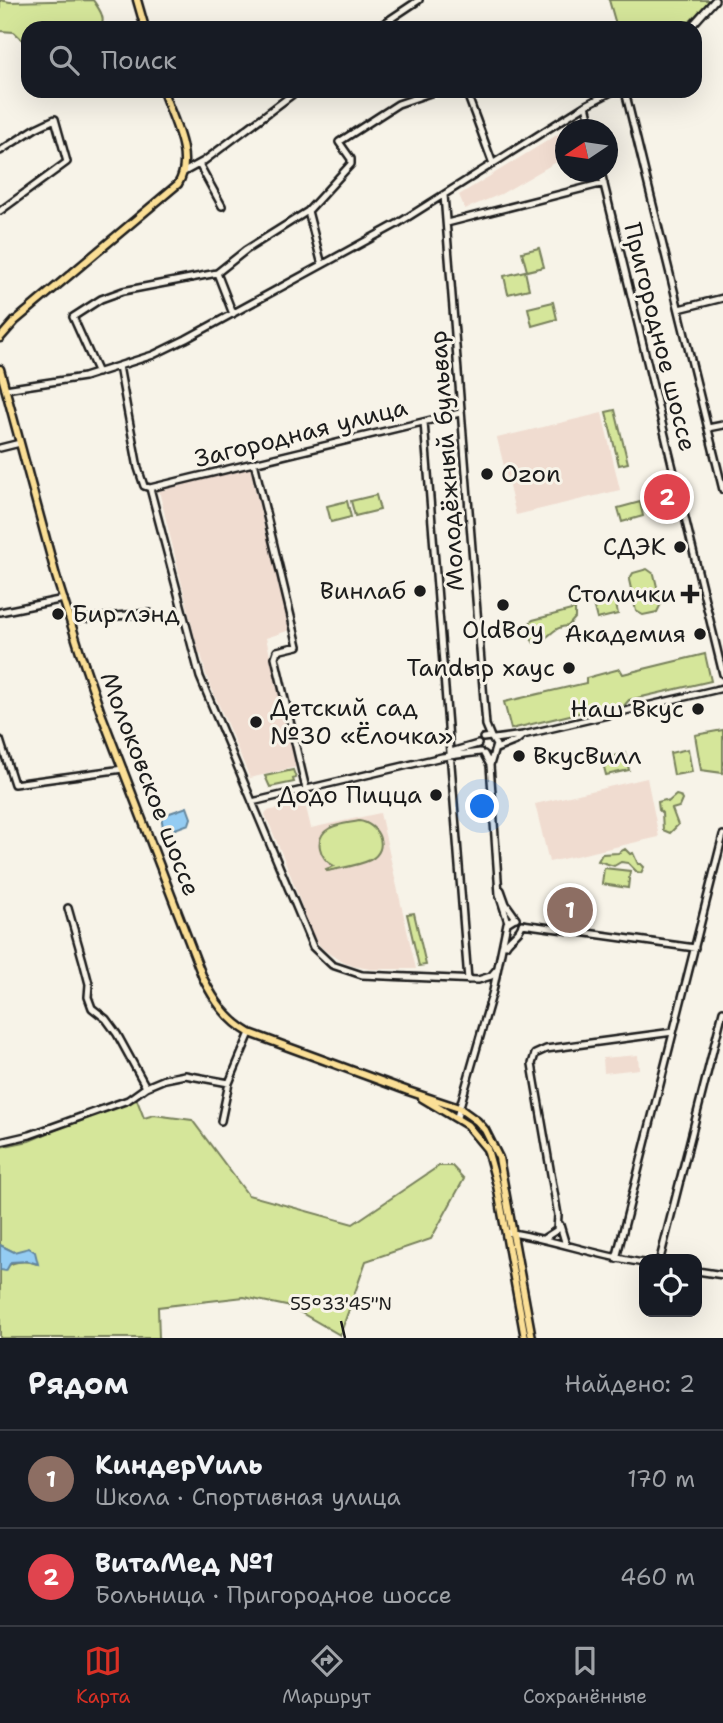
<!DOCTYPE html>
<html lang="ru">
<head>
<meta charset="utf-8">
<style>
  :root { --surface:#171b24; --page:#242831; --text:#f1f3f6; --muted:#9ea1a6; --line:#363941; --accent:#d93025 }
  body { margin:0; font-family:"Shantell Sans",sans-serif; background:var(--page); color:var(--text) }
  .controls { position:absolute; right:21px; bottom:21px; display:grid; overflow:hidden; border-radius:14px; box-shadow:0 7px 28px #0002 }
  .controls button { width:63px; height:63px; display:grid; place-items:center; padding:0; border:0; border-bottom:2px solid var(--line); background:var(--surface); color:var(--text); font:35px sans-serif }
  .compass { position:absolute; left:555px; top:119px; width:63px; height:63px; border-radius:50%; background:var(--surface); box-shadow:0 7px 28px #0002; rotate:257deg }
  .you { position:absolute; left:483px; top:807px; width:24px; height:24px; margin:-18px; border:5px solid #fff; border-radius:50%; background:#1a73e8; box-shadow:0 0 0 10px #1a73e833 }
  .badge { display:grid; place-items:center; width:46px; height:46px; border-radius:50%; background:var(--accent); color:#fff; font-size:23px; font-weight:700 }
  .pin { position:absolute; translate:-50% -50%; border:4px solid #fff; box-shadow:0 2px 7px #0006 }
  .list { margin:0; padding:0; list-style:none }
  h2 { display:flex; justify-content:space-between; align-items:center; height:91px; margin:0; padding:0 28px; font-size:30px }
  h2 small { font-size:23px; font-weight:400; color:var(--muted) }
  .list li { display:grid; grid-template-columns:46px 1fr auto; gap:21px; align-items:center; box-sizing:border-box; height:98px; padding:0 28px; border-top:2px solid var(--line) }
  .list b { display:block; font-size:26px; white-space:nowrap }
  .list p { margin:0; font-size:23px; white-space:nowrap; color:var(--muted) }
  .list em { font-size:23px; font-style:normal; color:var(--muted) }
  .icon { flex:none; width:38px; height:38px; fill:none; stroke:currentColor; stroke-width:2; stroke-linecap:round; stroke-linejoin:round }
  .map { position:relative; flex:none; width:723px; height:1338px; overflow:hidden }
  .search { position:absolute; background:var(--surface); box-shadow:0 7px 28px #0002; left:21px; right:21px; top:21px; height:77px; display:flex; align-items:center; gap:18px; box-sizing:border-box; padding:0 24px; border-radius:21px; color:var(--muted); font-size:26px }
  .sheet { height:287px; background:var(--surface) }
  nav { display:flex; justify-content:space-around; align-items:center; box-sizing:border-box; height:98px; border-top:2px solid var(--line); background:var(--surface); font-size:19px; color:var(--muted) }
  nav a { display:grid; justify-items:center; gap:4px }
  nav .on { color:var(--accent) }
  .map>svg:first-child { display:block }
  .built { fill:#f0dcd0 }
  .green { fill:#d5e69a; stroke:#78815b; stroke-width:2 }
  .water { fill:#94ccf3; stroke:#64869d; stroke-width:2 }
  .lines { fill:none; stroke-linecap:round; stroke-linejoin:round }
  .minor-casing { stroke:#1c1c1c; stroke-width:10 }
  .major-casing { stroke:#1c1c1c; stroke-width:11 }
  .minor { stroke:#f7f3e8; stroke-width:5 }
  .major { stroke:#fbdf96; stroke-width:6 }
  .ticks { fill:none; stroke:#1c1c1c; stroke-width:2.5 }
  .poi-dot { fill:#1c1c1c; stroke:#f7f3e8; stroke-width:2.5 }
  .labels { text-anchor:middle; stroke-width:6; stroke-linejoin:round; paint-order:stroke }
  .street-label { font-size:24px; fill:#1c1c1c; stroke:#f7f3e8 }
  .poi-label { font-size:24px; fill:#1c1c1c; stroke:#f7f3e8; text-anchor:end }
  .ticks-label { font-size:18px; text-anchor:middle; fill:#1c1c1c; stroke:#f7f3e8; stroke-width:6; stroke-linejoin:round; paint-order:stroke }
</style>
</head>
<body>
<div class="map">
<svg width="723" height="1338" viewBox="0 0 723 1338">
  <rect width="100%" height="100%" fill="#f7f3e8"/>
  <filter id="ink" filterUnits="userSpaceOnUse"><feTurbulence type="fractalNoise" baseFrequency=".0143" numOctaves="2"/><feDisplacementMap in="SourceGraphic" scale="14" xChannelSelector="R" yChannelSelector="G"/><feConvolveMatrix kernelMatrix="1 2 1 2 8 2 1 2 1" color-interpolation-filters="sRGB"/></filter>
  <g filter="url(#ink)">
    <!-- built -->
    <path class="built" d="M565 130V157L501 194 465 209 459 195Z
      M602 413 620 490 516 515 497 438Z
      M250 467 266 535 269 536 290 630 266 638 296 767 250 778 206 675 201 654H199L159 491Z
      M647 778 659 837 549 862 535 804Z
      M305 803 311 828 380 813 416 969H370L353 966 331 955 320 946 312 934 289 871 265 814 267 811Z
      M638 1055 639 1069 604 1073 603 1058Z"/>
    <!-- green -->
    <path class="green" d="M0 0 10 2 93 0C99 9 106 17 101 28H28V45L14 32 0 31Z
      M609 0H710L684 28H617Z
      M539 248 544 267 527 271 522 252Z
      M525 271 529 289 508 294 504 276Z
      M553 302 557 319 532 326 528 308Z
      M615 410 628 463 619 465 606 412Z
      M376 495 380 510 355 516 351 501Z
      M347 501 351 517 331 522 327 506Z
      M640 502 643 516 622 522 618 508Z
      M647 569 654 574 661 604 657 612 643 615 636 611 629 580 633 573Z
      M615 599 618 614 597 619 593 604Z
      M575 609V618L568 626C552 626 549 641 534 643 529 637 528 631 528 624L533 620Z
      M705 654 711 681 629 700 623 707 596 714 595 709 511 729 504 702 586 683V678L620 669 623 674Z
      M723 730V773L701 770 695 735Z
      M688 749 692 772 674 775 670 753Z
      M625 753 629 770 606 775 602 759Z
      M293 770 296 778 293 779 294 782 270 787 265 776Z
      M676 795 680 796 682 800 679 807 672 809 678 825 670 833 663 830 662 813 659 810 658 802 665 800 668 802Z
      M359 821C378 823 391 849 370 860 358 866 340 868 327 871L326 869 334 866C320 859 312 838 330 828 338 824 350 823 359 821Z
      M625 849 630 854 633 853 638 864H641L644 867 641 873 637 872 628 863 621 862 614 866 598 861 602 854 618 853Z
      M604 868 630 871 628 888 602 884Z
      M414 913 426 965 419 966 407 914Z
      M137 1100 144 1118 154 1115 192 1120 248 1195 353 1224 439 1166H452L464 1179 431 1239 366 1261 340 1335 291 1307 244 1297 158 1307 159 1338H0V1270C12 1262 23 1259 37 1264L0 1245V1147L29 1141 79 1120Z"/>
    <!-- water -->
    <path class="water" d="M187 807 191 818 189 824 164 833 161 816Z
      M0 1245 14 1252 29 1248 35 1252 38 1264 28 1261 11 1262 6 1271 0 1270Z"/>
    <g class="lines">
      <!-- minor casing -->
      <g class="minor-casing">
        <path id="minor" d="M377 28 419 0
          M690 28 715 0
          M466 91 493 164
          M625 91 723 490
          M586 105 592 130
          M0 151 36 128 55 119 67 162 0 211
          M199 164 222 206
          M184 172 204 161 297 91
          M601 172 723 674
          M444 195 486 725 491 737
          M447 223 604 183
          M322 265 308 211 351 164V159L339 142 398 104 436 91
          M679 309 723 298
          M233 314 217 273 246 250 308 211
          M119 366 138 468 144 486 150 488 200 677 313 947 332 965 362 975 478 980 491 976 497 969
          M98 373 73 317 101 299 123 291 217 273
          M5 389 84 377 153 355 186 339 397 224 586 105 613 91
          M424 422 468 980
          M708 428 723 425
          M0 448 20 443
          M254 462 298 646 277 651 275 657 306 789
          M150 488 460 413
          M0 612 64 599
          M71 620 150 613
          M483 738 491 737 496 745 490 765 499 894 508 922
          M494 739 523 735 723 688
          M0 740 14 784 123 769
          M496 749 516 741 523 735
          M451 752 478 744
          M484 754 490 765
          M252 802 442 757 480 752
          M501 890 506 904 516 918
          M68 908 83 961 89 984 88 997 92 1008 106 1019 117 1034 146 1087
          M522 924 695 948
          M506 945C510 937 521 933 522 924
          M457 1117 493 991 507 923 515 918
          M221 1121 229 1083 250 1033
          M0 1142 30 1135 128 1100 146 1087 165 1079 185 1075 229 1083
          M560 1225 566 1245
          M506 1232C553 1239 597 1256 644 1263
          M543 1239 557 1230 558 1215 532 1064 535 1054 546 1049 673 1032
          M616 1259 723 835
          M660 1259 723 1011
          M697 1271 723 1275"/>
      </g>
      <!-- major casing -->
      <g class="major-casing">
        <path id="major" d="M137 0 145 28
          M0 338 15 321 178 184C195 157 172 118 163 91
          M0 369 56 576 80 652 101 713 203 978C214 1000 227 1020 250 1033L408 1091 459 1108 477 1121 485 1130 499 1158 532 1338
          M422 1098 467 1125 487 1149 497 1185 525 1338"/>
      </g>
      <!-- minor -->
      <use href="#minor" class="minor"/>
      <!-- major -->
      <use href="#major" class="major"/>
    </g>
  </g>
  <!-- ticks -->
  <path class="ticks" d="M341 1321 345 1338"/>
  <!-- markers -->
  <g class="poi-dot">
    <circle cx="487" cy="474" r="7"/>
    <circle cx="680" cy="547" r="7"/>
    <circle cx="420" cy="591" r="7"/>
    <path d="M686.5 583.5h7v7h7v7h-7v7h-7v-7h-7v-7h7z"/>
    <circle cx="503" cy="605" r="7"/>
    <circle cx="58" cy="614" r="7"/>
    <circle cx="700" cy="634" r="7"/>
    <circle cx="569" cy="668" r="7"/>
    <circle cx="698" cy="709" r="7"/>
    <circle cx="256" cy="722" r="7"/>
    <circle cx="519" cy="756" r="7"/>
    <circle cx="436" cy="795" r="7"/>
  </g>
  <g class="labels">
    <!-- street labels -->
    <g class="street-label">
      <text transform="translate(660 337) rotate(76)" y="8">Пригородное шоссе</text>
      <text transform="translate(301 433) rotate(-14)" y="8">Загородная улица</text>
      <text transform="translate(447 461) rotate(-94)" y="8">Молодёжный бульвар</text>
      <text transform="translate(150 784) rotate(69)" y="8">Молоковское шоссе</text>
    </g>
    <!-- poi labels -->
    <g class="poi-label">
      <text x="501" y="482" text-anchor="start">Ozon</text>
      <text x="666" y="555">СДЭК</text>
      <text x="406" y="599">Винлаб</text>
      <text x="676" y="602">Столички</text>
      <text x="72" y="622" text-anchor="start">Бир лэнд</text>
      <text x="503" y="638" text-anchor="middle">OldBoy</text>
      <text x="686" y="642">Академия</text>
      <text x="555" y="676">Tandыр хаус</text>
      <text x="270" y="716" text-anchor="start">Детский сад<tspan x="270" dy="28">№30 «Ёлочка»</tspan></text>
      <text x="684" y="717">Наш Вкус</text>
      <text x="533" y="764" text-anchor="start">ВкусВилл</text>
      <text x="422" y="803">Додо Пицца</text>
    </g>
  </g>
  <g class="ticks-label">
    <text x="341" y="1310">55°33'45"N</text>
  </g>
</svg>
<div class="controls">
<button><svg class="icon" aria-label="locate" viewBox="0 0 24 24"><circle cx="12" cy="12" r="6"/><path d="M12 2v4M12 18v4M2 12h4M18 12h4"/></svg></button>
</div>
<svg class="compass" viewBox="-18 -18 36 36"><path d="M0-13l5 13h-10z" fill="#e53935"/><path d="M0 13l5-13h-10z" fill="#9ea1a6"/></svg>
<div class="you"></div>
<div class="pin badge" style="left:570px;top:910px;background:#8d6e63">1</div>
<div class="pin badge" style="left:667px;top:497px;background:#e0444e">2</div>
<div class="search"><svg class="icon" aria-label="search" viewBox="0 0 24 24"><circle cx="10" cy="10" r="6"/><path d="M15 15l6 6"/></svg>Поиск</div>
</div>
<section class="sheet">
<h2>Рядом<small>Найдено: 2</small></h2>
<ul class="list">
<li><span class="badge" style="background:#8d6e63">1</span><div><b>КиндерVиль</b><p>Школа · Спортивная улица</p></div><em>170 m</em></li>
<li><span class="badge" style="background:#e0444e">2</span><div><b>ВитаМед №1</b><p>Больница · Пригородное шоссе</p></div><em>460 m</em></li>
</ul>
</section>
<nav>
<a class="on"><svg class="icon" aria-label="map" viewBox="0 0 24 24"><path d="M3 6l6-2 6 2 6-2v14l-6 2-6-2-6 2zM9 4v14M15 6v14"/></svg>Карта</a>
<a><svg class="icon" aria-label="directions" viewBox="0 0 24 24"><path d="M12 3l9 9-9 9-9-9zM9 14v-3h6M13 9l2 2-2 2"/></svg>Маршрут</a>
<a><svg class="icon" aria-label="saved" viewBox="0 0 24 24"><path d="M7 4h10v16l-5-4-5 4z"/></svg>Сохранённые</a>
</nav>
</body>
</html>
